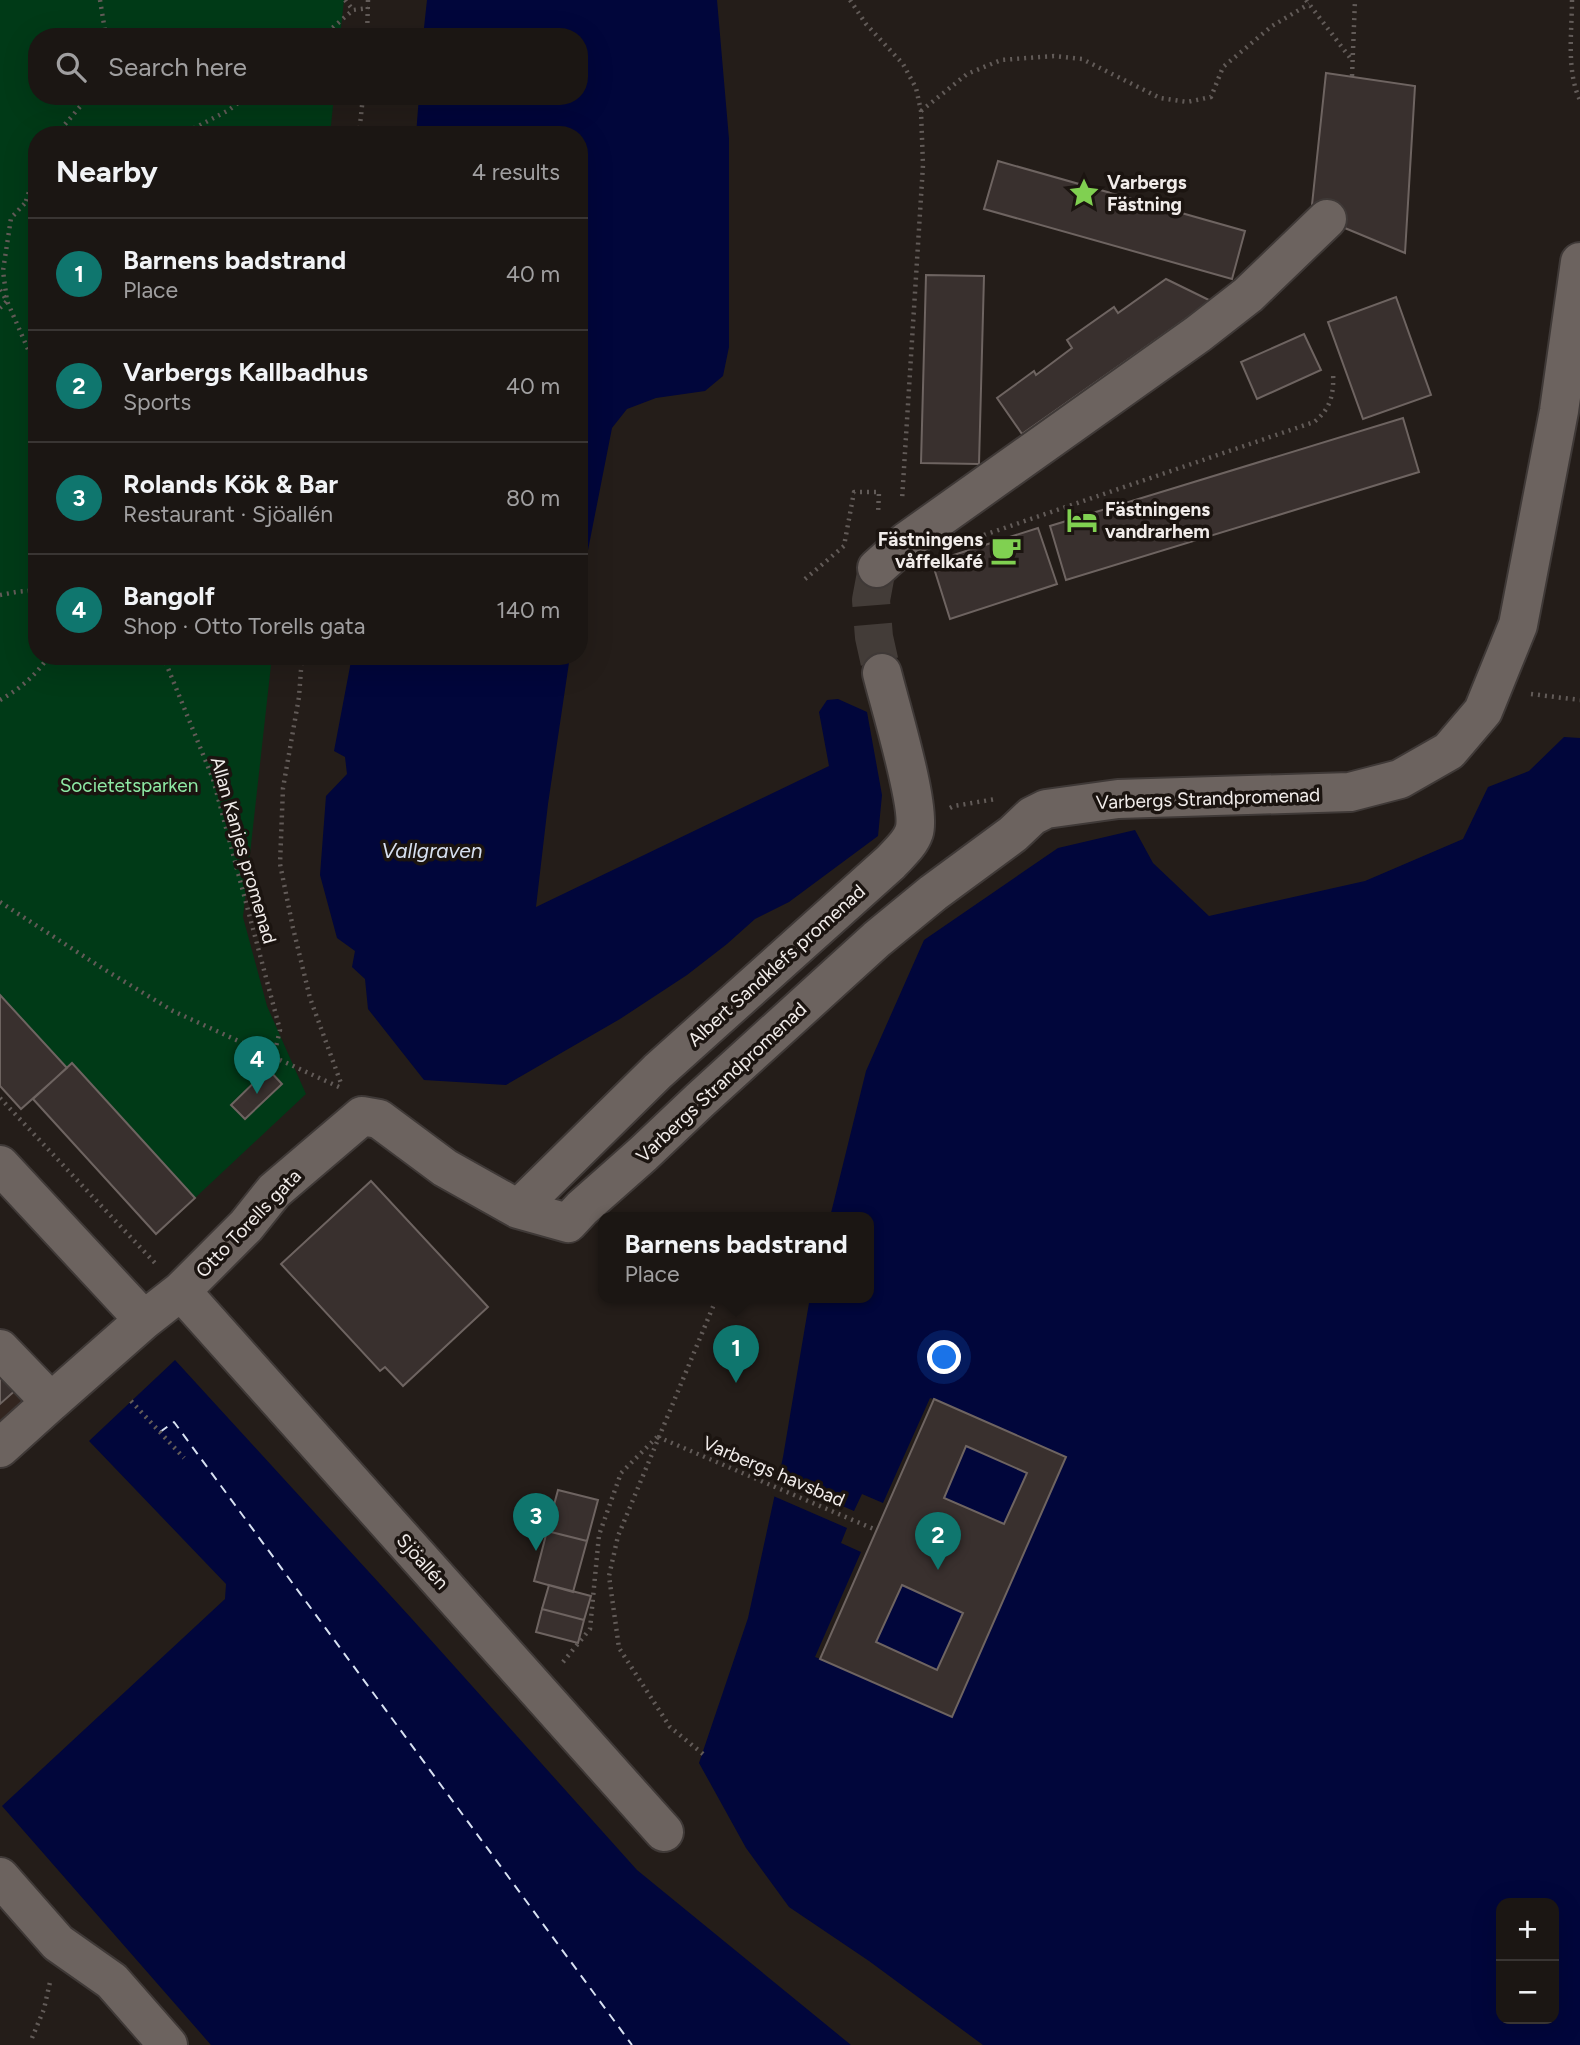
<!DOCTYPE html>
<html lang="en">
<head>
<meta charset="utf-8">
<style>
  :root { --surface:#1b1613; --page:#241f1c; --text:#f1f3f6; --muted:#a09fa0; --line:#393533; --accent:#0f766e }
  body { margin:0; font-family:Figtree,sans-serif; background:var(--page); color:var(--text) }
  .controls { position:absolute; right:21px; bottom:21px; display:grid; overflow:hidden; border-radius:14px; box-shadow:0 7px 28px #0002 }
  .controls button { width:63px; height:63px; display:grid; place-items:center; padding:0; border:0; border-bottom:2px solid var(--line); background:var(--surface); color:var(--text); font:35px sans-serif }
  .you { position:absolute; left:945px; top:1358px; width:24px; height:24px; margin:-18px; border:5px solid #fff; border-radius:50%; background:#1a73e8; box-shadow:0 0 0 10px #1a73e833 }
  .badge { display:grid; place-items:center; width:46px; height:46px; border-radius:50%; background:var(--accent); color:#fff; font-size:23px; font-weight:700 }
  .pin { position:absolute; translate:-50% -58px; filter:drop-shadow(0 2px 4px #0008) }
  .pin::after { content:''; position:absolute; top:37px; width:24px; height:21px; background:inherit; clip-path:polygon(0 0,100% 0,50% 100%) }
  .popup { position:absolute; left:598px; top:1212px; width:276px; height:91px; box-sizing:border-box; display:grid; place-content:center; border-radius:14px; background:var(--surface); filter:drop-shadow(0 2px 5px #0005); font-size:23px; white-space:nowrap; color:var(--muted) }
  .popup b { font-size:26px; color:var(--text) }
  .popup::after { content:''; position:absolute; left:50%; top:100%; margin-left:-14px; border:14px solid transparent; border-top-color:var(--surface) }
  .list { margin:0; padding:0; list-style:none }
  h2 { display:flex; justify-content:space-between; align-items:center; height:91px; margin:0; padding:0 28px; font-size:30px }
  h2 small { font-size:23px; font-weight:400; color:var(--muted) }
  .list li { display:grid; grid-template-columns:46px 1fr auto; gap:21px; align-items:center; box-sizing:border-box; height:112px; padding:0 28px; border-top:2px solid var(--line) }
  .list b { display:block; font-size:26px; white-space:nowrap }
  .list p { margin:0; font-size:23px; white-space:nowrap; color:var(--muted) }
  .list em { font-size:23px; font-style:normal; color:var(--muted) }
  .icon { flex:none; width:38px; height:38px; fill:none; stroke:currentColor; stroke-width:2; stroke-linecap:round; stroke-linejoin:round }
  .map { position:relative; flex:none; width:1580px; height:2045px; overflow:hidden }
  .search { position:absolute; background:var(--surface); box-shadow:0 7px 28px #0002; left:28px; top:28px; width:560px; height:77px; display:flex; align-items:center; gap:18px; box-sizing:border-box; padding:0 24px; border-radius:28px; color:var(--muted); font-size:26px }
  .panel { position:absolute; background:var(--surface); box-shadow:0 7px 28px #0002; left:28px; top:126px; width:560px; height:539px; border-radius:28px }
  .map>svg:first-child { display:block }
  .built { fill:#32251f }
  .green { fill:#003a17 }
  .water { fill:#01063b; fill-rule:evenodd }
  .pier { fill:#241d19 }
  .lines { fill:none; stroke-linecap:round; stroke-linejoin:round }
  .ferry { stroke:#d7e0f1; stroke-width:2; stroke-dasharray:9 7; stroke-linecap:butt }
  .building { fill:#39302e; stroke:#6e6461; stroke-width:2; fill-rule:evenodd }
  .minor-tunnel { stroke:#433c38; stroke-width:38; stroke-dasharray:38 19; stroke-linecap:butt }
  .minor-casing { stroke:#3f3937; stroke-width:42 }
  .path { stroke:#625b58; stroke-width:4.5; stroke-dasharray:2 5; stroke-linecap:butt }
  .minor { stroke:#6c635f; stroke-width:38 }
  .labels { text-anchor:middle; stroke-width:7; stroke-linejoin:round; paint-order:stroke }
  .poi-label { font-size:19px; font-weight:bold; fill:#f1ecea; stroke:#1b1410; text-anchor:start }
  .park-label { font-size:19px; fill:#8eeaa5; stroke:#1b1410 }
  .street-label { font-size:19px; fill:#f1ecea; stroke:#1b1410 }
  .water-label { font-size:21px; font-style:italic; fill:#d7e0f1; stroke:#1b1410 }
</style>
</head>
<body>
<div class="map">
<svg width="1580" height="2045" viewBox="0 0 1580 2045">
  <rect width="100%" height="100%" fill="#241d19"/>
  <!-- built -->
  <path class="built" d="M0 1369 29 1403 0 1430Z"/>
  <!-- green -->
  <path class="green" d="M0 0H344L340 37H37V96H334L330 135H37V656H272L243 917 267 1006 306 1094 195 1198 72 1064 67 1068 0 995Z"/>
  <!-- water -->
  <path class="water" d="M427 0H717L729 139V347L723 376 705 391 656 398 627 409 612 428 579 596V135H416L419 96H579V37H423Z
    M352 656H570L548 804 536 907 829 766 819 712 827 700 838 699 867 712 882 795 878 836 789 902 755 919 727 944 687 975 620 1019 506 1085 424 1080 368 1009 365 979 352 967 355 951 337 938 320 875 326 796 347 774 345 757 334 751Z
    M1564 737 1580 738V2045H983L869 1961 789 1907 746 1848 699 1763 748 1618 783 1457 810 1297H869V1217H830L866 1071 924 940 1058 848 1135 830 1153 863 1209 916 1365 881 1463 839 1488 787 1529 771ZM1501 1903H1554V2019H1501Z
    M175 1360 412 1619 637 1870 851 2045H211L2 1806 225 1599 226 1584 89 1441Z"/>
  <!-- pier -->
  <path class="pier" d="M930 1398 934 1399 820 1659 815 1657 861 1552 841 1543 847 1528 771 1495 775 1477 854 1511 862 1494 883 1503Z"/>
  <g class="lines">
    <!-- ferry -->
    <path class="ferry" d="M160 1432 174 1422 632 2045"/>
  </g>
  <!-- building -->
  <path class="building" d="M1326 73 1415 86 1405 253 1311 214Z
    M998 161 1245 231 1232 279 984 209Z
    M926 275 984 276 979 464 921 463Z
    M1166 279 1211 301 1022 434 997 398 1034 371 1036 375 1072 348 1067 340 1114 307 1118 313Z
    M1396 297 1431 395 1363 419 1328 322Z
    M1304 334 1321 370 1257 399 1241 362Z
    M1403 418 1419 472 1066 580 1050 526Z
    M1038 528 1057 584 950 619 932 562Z
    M0 995 67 1068 21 1109 0 1086Z
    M72 1063 195 1198 156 1234 33 1099Z
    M268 1069 282 1084 245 1119 231 1105Z
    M371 1181 488 1307 403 1386 385 1367 380 1371 281 1264Z
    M0 1369 18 1388 0 1404Z
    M934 1399 1066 1457 952 1717 820 1659ZM966 1446 1027 1473 1004 1524 944 1498ZM902 1585 963 1613 937 1670 876 1642Z
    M558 1490 598 1500 587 1541 547 1531Z
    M547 1531 587 1541 573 1592 534 1581Z
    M549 1585 591 1596 584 1620 542 1609Z
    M542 1609 584 1620 578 1643 536 1632Z"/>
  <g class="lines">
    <!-- minor-tunnel -->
    <path class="minor-tunnel" d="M877 568 871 600 874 637 882 673"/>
    <!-- minor casing -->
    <g class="minor-casing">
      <path id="minor" d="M877 568 907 541 1198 334 1248 295 1327 219
        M0 1165 144 1320
        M518 1209 658 1071 891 862C899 853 910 844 914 832 922 809 889 702 882 673
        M181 1291 664 1832
        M0 1349 51 1402 144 1320 181 1291 246 1226 274 1191 362 1116 379 1119 445 1168 518 1209 568 1223 582 1208 643 1154 700 1100 877 939 933 893 1013 834 1032 816 1046 809 1118 799 1350 792 1400 779 1449 751 1483 711 1518 625 1559 411 1580 262
        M0 1448 51 1402
        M0 1877 58 1943 112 1981 168 2045"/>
    </g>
    <!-- path -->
    <path class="path" d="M100 0 106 37
      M345 0 353 10
      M850 0 866 24 903 64 916 88 921 111 923 165 902 500
      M1306 0 1351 59
      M1572 0C1572 31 1566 71 1580 100
      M322 37 353 10 368 8
      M367 37 368 0
      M1352 76 1355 0
      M921 111 967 74 1001 60 1054 56 1082 59 1160 98 1187 102 1211 97 1223 67 1272 26 1309 4
      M56 135 89 96
      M181 135 229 110 247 96
      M359 135 363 96
      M37 198 26 202 11 218 3 271 7 301 37 370
      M26 201 37 167
      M0 290 7 301 0 308
      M984 535 1314 422C1332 408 1334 392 1333 371
      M805 579 844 546 854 492H879L878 514
      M0 595 16 592 37 590
      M163 656 213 779 280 1030 274 1055
      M302 656 299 697 283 788 280 864 293 928 310 998 342 1086
      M1531 694 1580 700
      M0 700C20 689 36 675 49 656
      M950 808 954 806 996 799
      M0 902 102 968 173 1011 339 1087
      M0 1098 155 1263
      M131 1401 184 1458
      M658 1437 876 1530
      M563 1662 590 1629 599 1535 621 1473 657 1437
      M703 1754 670 1727 619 1648 609 1576 618 1536 717 1297
      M32 2038 44 2009 50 1982"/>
    <!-- minor -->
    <use href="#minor" class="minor"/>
  </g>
  <!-- icons -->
  <defs>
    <g id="sight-bare" transform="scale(2.415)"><path d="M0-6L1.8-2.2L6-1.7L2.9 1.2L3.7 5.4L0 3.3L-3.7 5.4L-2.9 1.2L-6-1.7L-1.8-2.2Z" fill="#80d051" stroke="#1b1410" stroke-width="2.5" paint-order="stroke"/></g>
    <g id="hotel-bare" transform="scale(2.415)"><path d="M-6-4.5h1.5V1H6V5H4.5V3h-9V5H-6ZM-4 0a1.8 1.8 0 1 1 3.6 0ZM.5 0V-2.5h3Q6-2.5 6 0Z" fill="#80d051" stroke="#1b1410" stroke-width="2.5" paint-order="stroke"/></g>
    <g id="cafe-bare" transform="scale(2.415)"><path d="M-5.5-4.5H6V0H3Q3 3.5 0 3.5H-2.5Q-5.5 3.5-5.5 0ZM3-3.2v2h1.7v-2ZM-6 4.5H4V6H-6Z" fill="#80d051" stroke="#1b1410" stroke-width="2.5" paint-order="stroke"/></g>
  </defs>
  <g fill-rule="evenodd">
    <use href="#sight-bare" x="1084" y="193"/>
    <use href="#hotel-bare" x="1082" y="520"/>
    <use href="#cafe-bare" x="1006" y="550"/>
  </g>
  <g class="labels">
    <!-- poi labels -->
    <g class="poi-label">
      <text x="1107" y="189">Varbergs<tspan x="1107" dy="22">Fästning</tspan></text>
      <text x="1105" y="516">Fästningens<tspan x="1105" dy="22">vandrarhem</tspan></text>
      <text x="983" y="546" text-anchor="end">Fästningens<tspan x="983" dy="22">våffelkafé</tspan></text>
    </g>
    <!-- park labels -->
    <g class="park-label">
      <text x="129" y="792">Societetsparken</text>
    </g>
    <!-- street labels -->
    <g class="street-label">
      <text transform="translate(1208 798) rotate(-2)" y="7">Varbergs Strandpromenad</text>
      <text transform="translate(244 850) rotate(74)" y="7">Allan Kanjes promenad</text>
      <text transform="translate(776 965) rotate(-42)" y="7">Albert Sandklefs promenad</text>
      <text transform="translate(721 1082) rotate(-43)" y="7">Varbergs Strandpromenad</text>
      <text transform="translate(248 1223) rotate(-46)" y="7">Otto Torells gata</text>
      <text transform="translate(774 1471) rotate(23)" y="7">Varbergs havsbad</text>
      <text transform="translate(423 1561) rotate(48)" y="7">Sjöallén</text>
    </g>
    <!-- water labels -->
    <g class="water-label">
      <text x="432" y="858">Vallgraven</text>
    </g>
  </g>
</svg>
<div class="controls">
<button>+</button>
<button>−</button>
</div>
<div class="you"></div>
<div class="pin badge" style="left:736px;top:1383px">1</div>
<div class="popup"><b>Barnens badstrand</b>Place</div>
<div class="pin badge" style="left:938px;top:1570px">2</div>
<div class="pin badge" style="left:536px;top:1551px">3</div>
<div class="pin badge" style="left:257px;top:1094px">4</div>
<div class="search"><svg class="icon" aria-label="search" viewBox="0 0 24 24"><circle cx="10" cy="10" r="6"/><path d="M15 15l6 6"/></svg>Search here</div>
<section class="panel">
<h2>Nearby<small>4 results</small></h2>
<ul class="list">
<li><span class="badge">1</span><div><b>Barnens badstrand</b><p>Place</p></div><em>40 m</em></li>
<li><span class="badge">2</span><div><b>Varbergs Kallbadhus</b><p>Sports</p></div><em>40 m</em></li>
<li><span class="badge">3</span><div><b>Rolands Kök &amp; Bar</b><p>Restaurant · Sjöallén</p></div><em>80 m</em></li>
<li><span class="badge">4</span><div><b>Bangolf</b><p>Shop · Otto Torells gata</p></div><em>140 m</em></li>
</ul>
</section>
</div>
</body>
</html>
